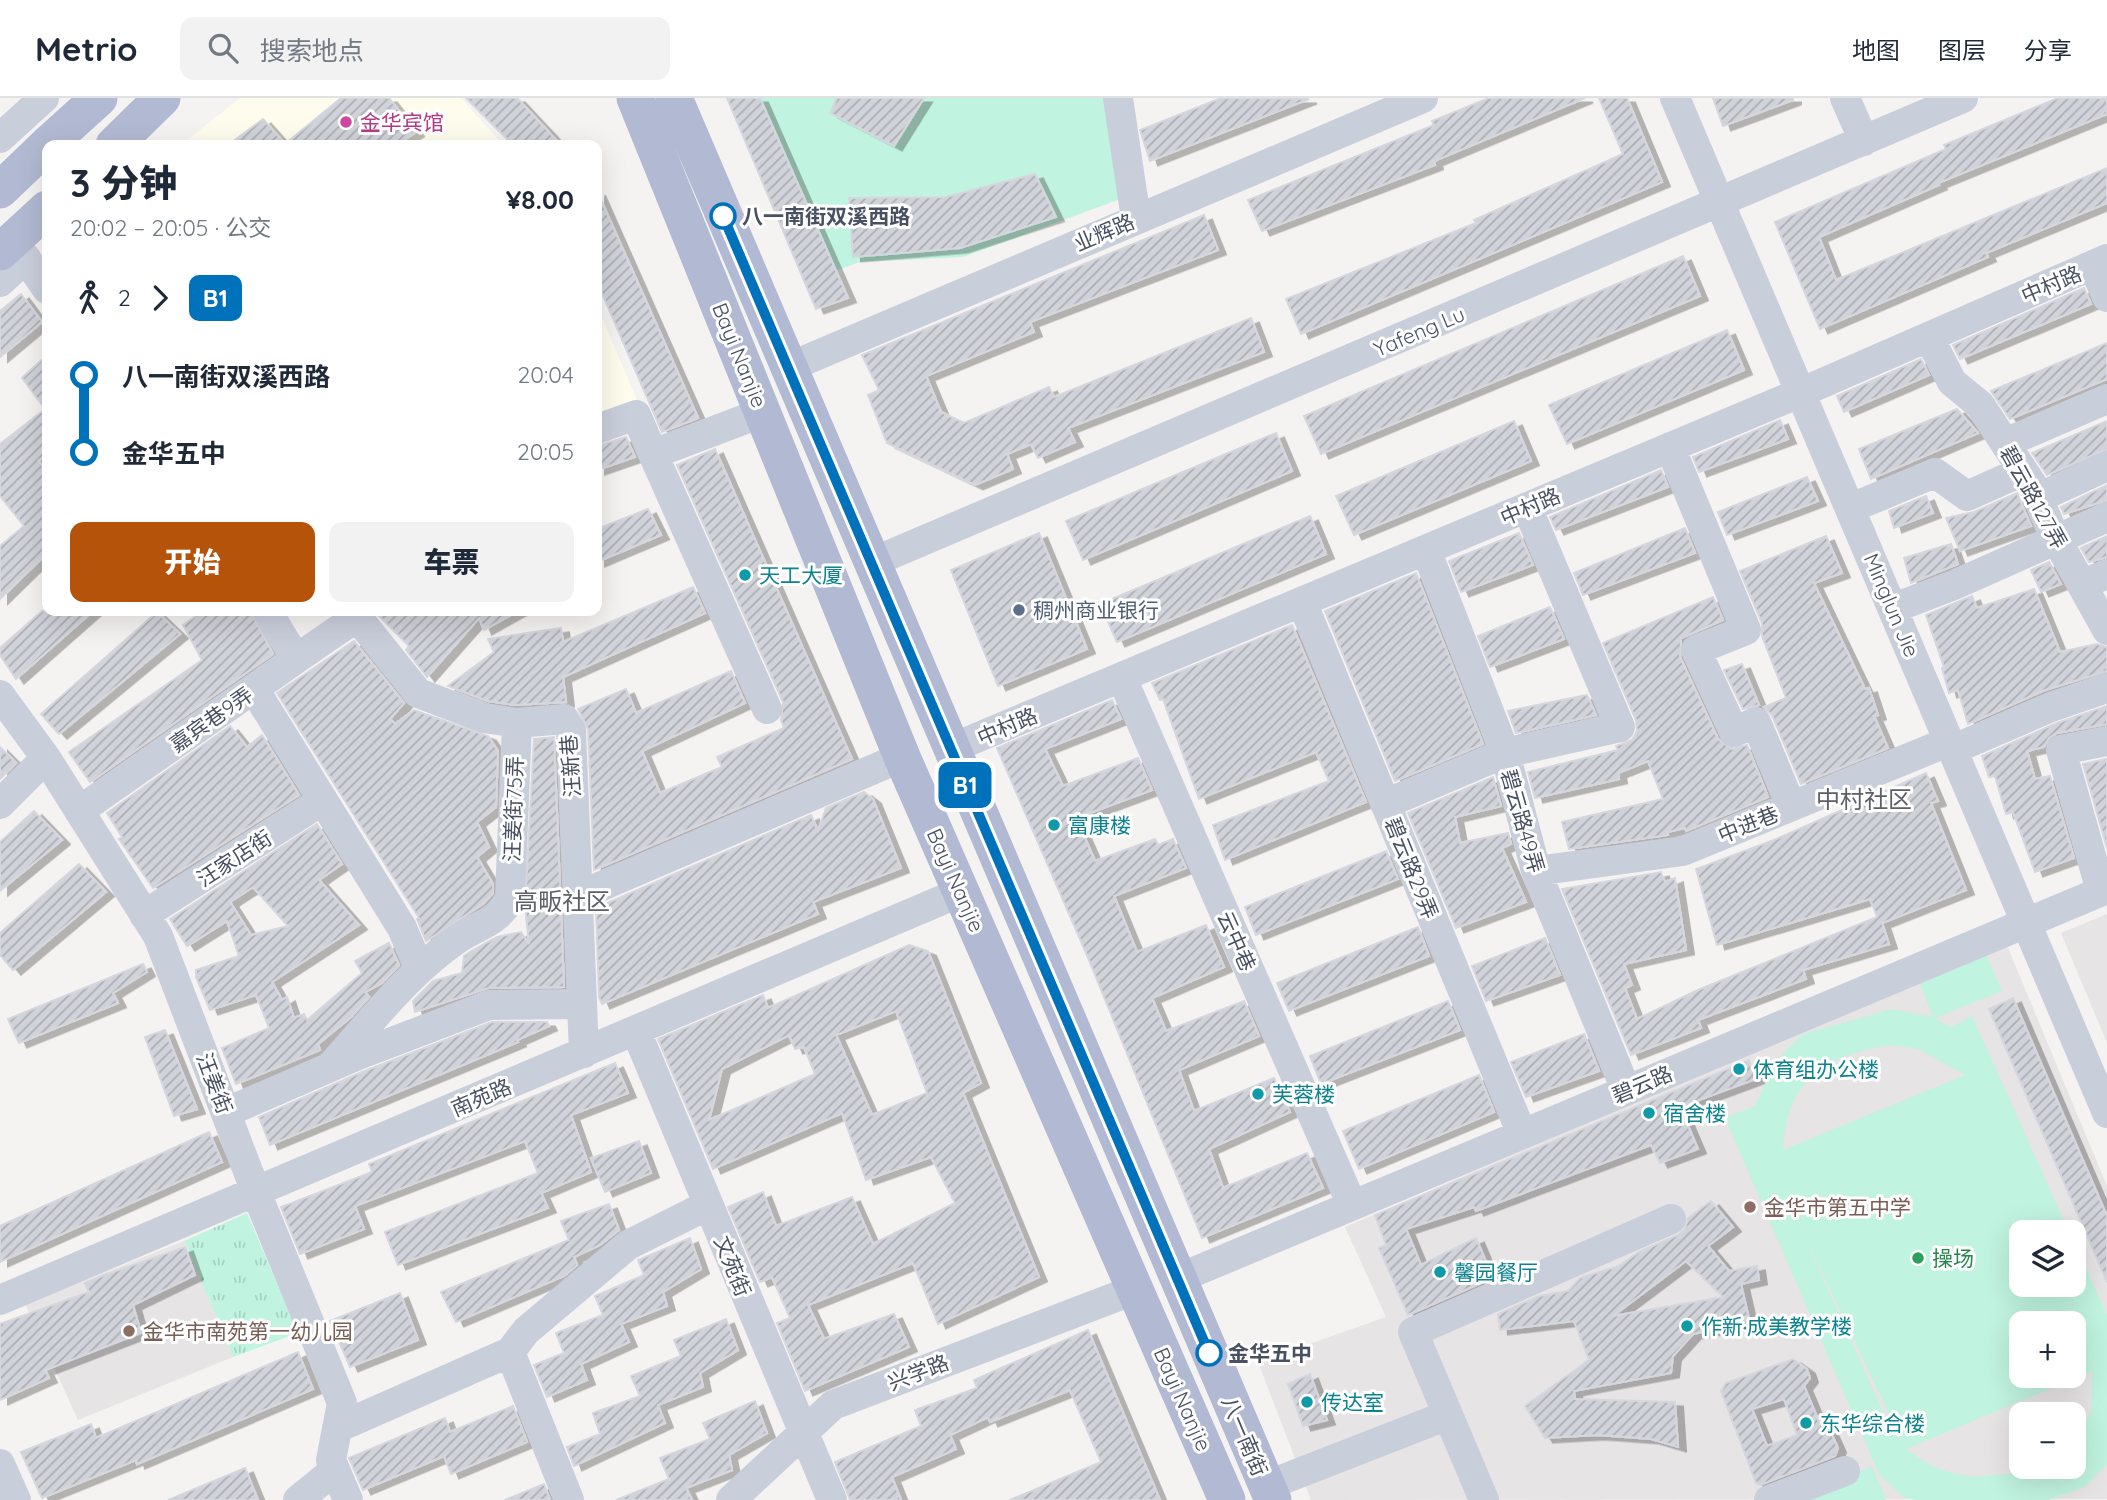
<!DOCTYPE html>
<html lang="zh">
<meta charset="utf-8">
<style>
:root{--surface:#fff;--page:#f2f2f3;--text:#1f2937;--muted:#747a83;--line:#e0e1e3;--accent:#b45309}
body{margin:0;font-family:Quicksand,"Noto Sans SC",sans-serif;background:var(--page);color:var(--text);height:100vh;display:flex;flex-direction:column;font-size:26px;white-space:nowrap}
*{box-sizing:border-box;margin:0}
p{font-size:23px;color:var(--muted)}
.icon{flex:none;width:38px;height:38px;fill:none;stroke:currentColor;stroke-width:2;stroke-linecap:round;stroke-linejoin:round}
.map{position:relative;flex:1;overflow:hidden}
.details{position:absolute;left:42px;top:42px;width:560px;height:476px;display:flex;flex-direction:column;background:var(--surface);border-radius:14px;box-shadow:0 7px 28px #0002}
.details>*{flex:none}
.badge{padding:0 14px;border-radius:10px;font-size:24px;line-height:46px}
.buttons{position:absolute;left:2009px;top:1122px;display:grid;gap:14px}
.buttons a{display:grid;place-items:center;width:77px;height:77px;border-radius:14px;background:var(--surface);box-shadow:0 7px 28px #0002;font-size:35px}
.map>.badge{position:absolute;translate:-50% -50%;box-shadow:0 0 0 4px #fff}
.legs{display:flex;align-items:center;gap:10px;height:77px;padding:0 28px;font-size:23px}
.legs p{margin-inline-start:auto}
.summary{display:flex;align-items:center;justify-content:space-between;height:119px;padding:0 28px}
h1{font-size:38px;font-weight:800;line-height:52px}
.action{display:flex;gap:14px;margin-top:auto;padding:14px 28px}
.action a{flex:1;height:80px;border-radius:14px;background:var(--accent);color:#fff;font-size:28px;font-weight:800;line-height:80px;text-align:center}
.action a+a{background:var(--page);color:var(--text)}
ul{padding:0 28px;list-style:none}
li{display:flex;align-items:center;gap:24px;height:77px;font-size:26px}
li i{display:grid;place-items:center;width:10px;height:100%;margin:0 9px;background:currentColor}
li i::after{content:'';width:18px;height:18px;margin:-9px;border:5px solid;border-radius:50%;background:var(--surface)}
li p{margin-inline-start:auto}
li:first-child i{background:linear-gradient(#0000 50%,currentColor 0)}
li:last-child i{background:linear-gradient(currentColor 50%,#0000 0)}
header{display:flex;align-items:center;gap:42px;box-sizing:border-box;height:98px;padding:0 35px;background:var(--surface);border-bottom:2px solid var(--line)}
header strong{font-size:33px}
nav{display:flex;gap:38px;margin-inline-start:auto;font-size:24px}
.search{width:490px;height:63px;background:var(--page);display:flex;align-items:center;gap:18px;box-sizing:border-box;padding:0 24px;border-radius:14px;color:var(--muted);font-size:26px}
.map>svg:first-child{display:block}
</style>
<header>
<strong>Metrio</strong>
<div class="search"><svg class="icon" aria-label="search" viewBox="0 0 24 24"><circle cx="10" cy="10" r="6"/><path d="M15 15l6 6"/></svg>搜索地点</div>
<nav><a>地图</a><a>图层</a><a>分享</a></nav>
</header>
<div class="map">
<svg width="2107" height="1402" viewBox="0 0 2107 1402">
<defs>
<pattern id="park-tufts" width="24" height="20" patternUnits="userSpaceOnUse" patternTransform="scale(1.75)"><rect width="24" height="20" fill="#c0f3e0"/><path d="M3 7l-1-3M5 7V3M7 7l1-3M15 17l-1-3M17 17v-4M19 17l1-3" fill="none" stroke="#a6d2c3"/></pattern>
<pattern id="building-hatch" width="6" height="6" patternUnits="userSpaceOnUse" patternTransform="scale(1.75)"><rect width="6" height="6" fill="#d1d3da"/><path d="M-1 1l2-2M0 6l6-6M5 7l2-2" fill="none" stroke="#acaeb4"/></pattern>
<filter id="shadow"><feDropShadow dx="8" dy="4.5" stdDeviation="0" flood-color="#0004"/></filter>
</defs>
<rect width="100%" height="100%" fill="#f5f3f2"/>
<path fill="#fefded" d="M240,0H461L503,47H181Z
M597,208L639,307L597,322Z"/>
<path fill="#e6e4e4" fill-rule="evenodd" d="M2107,816V945L2061,835Z
M2006,845L2107,1088V1401L1311,1402L1258,1264L1386,1219L1345,1129ZM2021,1134H2074V1186H2021ZM2021,1225H2074V1278H2021ZM2021,1316H2074V1368H2021Z
M184,1143L233,1259L78,1322L25,1206Z"/>
<path fill="#c0f3e0" fill-rule="evenodd" d="M738,0H1106L1123,100L963,159L860,164L813,181Z
M1986,857L2002,893L1935,920L1951,929L1972,918L2069,1134H2021V1186H2074V1143L2107,1217V1366L2085,1389L2049,1402H1915L1903,1399L1879,1376L1725,1020L1755,1008L1772,971L1786,952L1803,936L1892,911L1933,919L1920,886ZM1894,947L1918,951L1965,977L1783,1052C1786,980 1828,955 1894,947ZM1810,1151H1811L1903,1346L1889,1327ZM2021,1225H2074V1278H2021ZM2092,1273L2091,1314L2074,1342V1368C2006,1369 1968,1399 1906,1351Z
M1872,1368L1886,1402H1790Z"/>
<path fill="url(#park-tufts)" d="M247,1115L298,1235L233,1259L184,1143Z"/>
<path fill="url(#building-hatch)" stroke="#d6d7de" stroke-width="2" fill-rule="evenodd" filter="url(#shadow)" d="M341,0H389L416,34L396,47H228L263,21L285,46Z
M466,0H517L561,47H513Z
M727,0H760L848,200L816,211Z
M837,0H924L894,48L830,15Z
M1221,0L1309,1L1150,63L1140,32Z
M1489,0H1585L1434,63L1435,67L1262,133L1248,102L1434,27L1432,23Z
M1599,0H1627L1662,84L1301,236L1286,201L1476,125L1474,122L1623,56Z
M1713,0H1793V2L1723,28Z
M2058,0H2107V16L1938,85L1939,87L1819,139L1836,182L2107,70V105L1986,155L1988,159L1820,231L1775,124L1946,51L1944,47Z
M1035,76L1056,119L960,150L853,159L849,100L946,99Z
M597,93L698,320L662,334L597,184Z
M1204,117L1218,152L1030,224L1034,234L926,278L941,314L964,325L1049,289L1054,299L1251,220L1264,254L1068,330L1075,344L1038,360L1031,346L1007,356L1013,371L975,387L887,345L868,297L879,292L862,257Z
M1683,158L1700,198L1321,356L1304,318Z
M2084,190L2091,206L1960,261L1953,247Z
M21,196L42,224L0,259V213Z
M1727,232L1744,272L1567,346L1549,307Z
M2107,245V281L2010,321L1991,293Z
M47,257V356L38,363L47,373V455L0,501V448L24,428L0,398V346L45,311L22,280Z
M1921,261L1929,277L1844,314L1837,298Z
M1957,311L1978,335L1871,381L1859,351Z
M1780,322L1788,341L1699,374L1693,359Z
M1514,323L1531,363L1354,437L1336,398Z
M2107,323V351L2047,377L2032,355Z
M1276,335L1292,373L1083,462L1066,423Z
M626,339L635,359L597,372V348Z
M715,351L852,661L594,772L588,631L578,611L626,591L636,615L731,573L745,605L642,653L660,695L722,669L717,659L784,630L781,622L783,604L677,367Z
M1661,372L1668,389L1556,432L1550,419Z
M1807,379L1818,403L1727,437L1718,414Z
M2107,387V402L2064,416L2061,409Z
M2017,395L2031,428L1960,453L1946,420L1974,414Z
M1926,398L1933,415L1894,430L1889,413Z
M648,411L661,437L597,464V431Z
M1310,418L1326,456L1117,544L1100,506Z
M1685,430L1695,455L1583,497L1574,475Z
M1039,435L1087,551L998,588L951,472Z
M1519,435L1533,467L1461,494L1449,463Z
M1826,438L1842,475L1814,485L1865,591L1869,590L1878,617L1874,618L1888,650L1801,686L1772,617L1764,609L1786,600L1762,538V525L1740,473Z
M2107,438V459L2089,464L2081,450Z
M1951,446L1958,466L1911,485L1904,460Z
M2049,464L2061,486L2041,494L2031,472Z
M1416,475L1483,646L1395,683L1325,513Z
M693,489L705,515L563,579L566,604L515,607L488,603L448,588L494,554L488,541L561,530L563,544Z
M2034,491L2060,554L2097,546L2107,549V573L2045,592L1968,626L1958,592L1949,595L1942,570L1944,569L1926,517L1972,498L1977,510Z
M1713,499L1723,522L1681,540L1680,559L1718,641L1732,651L1747,647L1768,699L1686,733L1685,730L1667,734L1668,737L1569,751L1562,724L1663,701L1648,663L1618,675L1619,681L1535,700L1528,674L1618,652L1616,648L1632,642L1637,633L1636,622L1603,545Z
M1550,509L1564,541L1490,569L1478,538Z
M42,513H93L16,581L0,557V550Z
M203,513H250L273,556L90,684L69,654L202,562L183,527Z
M374,513H518L484,532L479,520L427,579L406,552L409,548Z
M157,514L180,536L59,636L41,616Z
M1292,527L1366,704L1225,762L1213,727L1329,683L1316,654L1199,701L1163,601L1160,602L1152,585Z
M354,543L404,605L390,621L395,626L414,612L488,638L498,653L496,709L477,724L489,749L477,759L493,786V795L483,806L426,843L417,821L419,820L277,595Z
M1742,566L1759,607L1743,611L1724,572Z
M1587,597L1596,617L1516,635L1508,613Z
M1112,602L1121,621L1045,651L1063,688L1138,660L1152,692L1076,720L1095,763L1155,741L1158,747L1173,741L1186,770L1114,798L1137,854L1206,827L1224,869L1152,900L1166,933L1244,903L1259,938L1179,972L1194,1013L1274,980L1290,1014L1209,1051L1223,1090L1307,1055L1323,1090L1202,1140L1089,862L997,650Z
M2107,608V626L2057,635L2049,640L2044,649L2027,653L2035,681L2050,678L2074,760L2035,774L2013,714L2006,716L1995,678L1989,679L1982,658L2057,625Z
M230,628L247,649L262,637L299,697L153,790L119,741L122,739L107,715Z
M554,639L564,889L488,890L415,914L413,903L433,883L462,875L464,858L473,852L497,839L521,834L529,846L525,809L534,641Z
M0,649L16,665L0,681Z
M2106,661L2107,665V750L2083,666Z
M1926,675L1938,703L1931,705L1966,792L1882,825L1889,846L1803,872L1806,881L1698,922L1701,930L1631,957L1562,791L1661,774L1665,784L1675,780L1686,852L1624,866L1632,887L1625,890L1637,921L1698,892L1877,819L1870,801L1717,847L1696,771L1774,742Z
M1493,679L1501,708L1455,719L1460,745L1508,735L1511,746L1502,750L1526,804L1456,830L1408,715Z
M864,694L873,701L901,770L813,804L818,816L602,906L599,899L596,810L811,717L818,733L826,710Z
M34,713L62,742L0,793V744Z
M317,726L342,766L319,782L359,827L272,884L282,902L287,899L294,920L304,916L307,922L362,875L355,863L389,845L399,867L382,885L365,894L369,899L351,919L318,946L320,952L236,986L222,950L269,930L256,897L210,912L196,879V872L239,858L227,823L187,848L170,821ZM253,789L288,828L251,837L230,804Z
M1386,753L1398,781L1256,837L1245,809Z
M79,766L106,794L13,872L0,857V835Z
M1418,829L1429,858L1289,913L1277,885Z
M1545,840L1560,877L1486,903L1472,868Z
M909,847L928,853L981,985L963,995L1039,1179L938,1226L913,1165L808,1207L824,1241L894,1216L909,1249L805,1293L777,1225L790,1220L772,1179L760,1184L728,1109L763,1094L776,1128L852,1099L873,1146L955,1105L931,1059L866,1082L842,1015L713,1071L658,941L763,897L768,910ZM896,913L927,995L872,1017L836,937ZM789,937L795,951L804,949L815,976L709,1022L722,971Z
M143,866L147,874L113,895L118,905L19,945L8,921Z
M2013,900L2107,1118V1184L1989,911Z
M1448,903L1460,932L1321,986L1310,958Z
M492,924H547L549,928L517,942L518,944L270,1047L259,1019L362,974Z
M165,932L197,1011L174,1018L145,939Z
M1584,936L1599,973L1526,999L1511,964Z
M1749,962L1756,981L1680,1009L1698,1051L1660,1065L1651,1047L1476,1113L1474,1109L1406,1131L1421,1167L1476,1140L1493,1180L1408,1217L1379,1150L1386,1147L1375,1117Z
M615,965L628,995L571,1017L591,1074L541,1095L548,1110L398,1167L385,1134L538,1075L525,1043L355,1108L364,1131L300,1156L281,1109L372,1074L369,1066Z
M1479,977L1494,1014L1359,1071L1343,1033Z
M209,1034L222,1064L0,1164V1128Z
M639,1043L651,1075L605,1094L591,1060Z
M1711,1103L1733,1129L1708,1148L1729,1173L1757,1168L1759,1182L1741,1186L1750,1225L1693,1236L1673,1258L1671,1275L1574,1293L1575,1301L1675,1304L1678,1349L1651,1341L1597,1337L1545,1340L1525,1308L1589,1262L1574,1223L1500,1232L1498,1216L1539,1198L1568,1193L1580,1180L1619,1168L1639,1154L1678,1137L1685,1131L1688,1120ZM1686,1163L1723,1199L1613,1218Z
M609,1106L619,1132L600,1147L574,1159L577,1167L564,1178L456,1224L441,1194L569,1142L561,1123Z
M690,1140L701,1171L663,1194L667,1208L621,1226L629,1244L581,1266L587,1282L547,1299L534,1267L564,1255L556,1235L603,1217L595,1198L644,1177L638,1162Z
M185,1149L195,1177L133,1207L141,1235L45,1272L49,1280L0,1302V1226L89,1194L85,1185L107,1176Z
M400,1195L418,1242L350,1269L330,1223Z
M726,1221L738,1252L700,1275L703,1289L658,1307L665,1325L574,1368L567,1349L600,1336L593,1315L640,1298L631,1278L681,1258L674,1242Z
M1088,1232L1160,1402H1010L1101,1364L1070,1292L990,1324L988,1319L950,1337L956,1351L892,1379L901,1402H850L835,1364L921,1328L915,1312L977,1290L974,1282Z
M298,1254L313,1291L137,1366L136,1362L42,1400L21,1354L91,1326L96,1340Z
M1793,1261L1807,1271L1810,1280L1804,1288L1820,1326L1829,1330L1838,1350L1835,1358L1760,1387L1756,1385L1721,1293L1726,1285ZM1784,1301L1797,1337L1767,1348L1752,1311Z
M1310,1276L1327,1322L1303,1328L1288,1286Z
M755,1303L767,1335L729,1357L732,1372L686,1390L692,1402H616L669,1381L660,1360L710,1341L703,1325Z
M513,1308L527,1344L451,1376L444,1358L363,1392L349,1360L445,1320L450,1334Z
M245,1370L258,1402H168Z
M544,1386L550,1402H505Z"/>
<g fill="none" stroke-linecap="round" stroke-linejoin="round">
<path stroke="#c9cedb" stroke-width="30" d="M1118,0L1136,121
M1675,0L2107,1015
M1845,0L1864,43
M0,40L44,0
M13,142L47,191
M2093,167L2107,199
M0,184L26,160
M1929,239L1952,284L1980,307L2033,388L2053,435L2107,532
M787,270L1423,0
M597,331L636,317L653,356L764,314
M2005,345L2107,301
M1670,349L1746,532L1696,552L1734,634L1756,624L1791,708
M653,356L767,611
M2038,400L2107,368
M1851,410L1935,375L1967,398L2023,373
M1426,452L1505,655L1536,773L1626,992
M873,464L1963,0
M2083,486L2107,476
M1302,504L1522,1036
M1894,510L1954,487L2107,419
M296,561L357,519L418,595L484,620L517,625L564,621L571,632L584,955
M1122,580L1352,1107
M254,591L402,830L419,870
M0,597L46,660L158,838L256,1094L342,1305L331,1362L348,1402
M950,651L1802,294L2107,161
M1954,651L2051,609L2107,590
M0,706L46,660
M1385,706L1505,655L1620,629L1527,409
M79,713L296,561L267,513
M1536,773L1683,753L1950,643
M2101,793L2061,652L2107,643
M576,799L902,659
M144,817L323,702
M636,933L832,1402
M330,969C370,925 407,876 456,842C479,826 497,826 510,800L517,625
M227,1014L358,957L489,907L581,906
M1177,1181L2107,791
M0,1202L961,794
M510,1254L569,1402
M337,1330L510,1254L526,1233L628,1147L708,1107
M0,1366L16,1402
M1266,1388L1448,1317
M298,1402L335,1372
M731,1402L833,1307L1134,1192
M1484,1402L1413,1234L1671,1121
M1769,1402L1845,1373"/>
<path stroke="#b1bad2" stroke-width="37" d="M635,0L902,659L1227,1402
M674,0L1273,1402
M47,47L99,0
M114,47L162,0
M0,92L47,47
M0,154L47,111"/>
</g>
<g fill="none" stroke-linecap="round" stroke-linejoin="round">
<g stroke="#fff" stroke-width="16">
<path id="line-1" d="M723,118L1209,1255"/>
</g>
<use href="#line-1" stroke="#0072bc" stroke-width="10"/>
</g>
<circle fill="#d1479c" stroke="#fff" stroke-width="2.5" cx="346" cy="24" r="7"/>
<g fill="#fff" stroke="#0072bc" stroke-width="3.5">
<circle cx="723" cy="118" r="12"/>
<circle cx="1209" cy="1255" r="12"/>
</g>
<g fill="#0f9aa8" stroke="#fff" stroke-width="2.5">
<circle cx="745" cy="477" r="7"/>
<circle cx="1054" cy="727" r="7"/>
<circle cx="1739" cy="971" r="7"/>
<circle cx="1258" cy="996" r="7"/>
<circle cx="1649" cy="1015" r="7"/>
<circle cx="1440" cy="1174" r="7"/>
<circle cx="1687" cy="1228" r="7"/>
<circle cx="1307" cy="1304" r="7"/>
<circle cx="1806" cy="1325" r="7"/>
</g>
<circle fill="#5c6f8a" stroke="#fff" stroke-width="2.5" cx="1019" cy="512" r="7"/>
<g fill="#8d6e63" stroke="#fff" stroke-width="2.5">
<circle cx="1750" cy="1109" r="7"/>
<circle cx="129" cy="1233" r="7"/>
</g>
<circle fill="#2e9e5b" stroke="#fff" stroke-width="2.5" cx="1918" cy="1160" r="7"/>
<g text-anchor="middle" dominant-baseline="central" stroke-width="6" stroke-linejoin="round" paint-order="stroke">
<g font-size="21" fill="#b23c85" stroke="#fff" text-anchor="start">
<text x="360" y="24">金华宾馆</text>
</g>
<g font-size="21" font-weight="bold" fill="#485062" stroke="#fff" text-anchor="start">
<text x="742" y="118">八一南街双溪西路</text>
<text x="1228" y="1255">金华五中</text>
</g>
<g font-size="21" fill="#485062" stroke="#fff">
<text transform="translate(1104 134) rotate(-23)">业辉路</text>
<text transform="translate(2051 186) rotate(-23)">中村路</text>
<text transform="translate(1419 233) rotate(-23)">Yafeng Lu</text>
<text transform="translate(740 257) rotate(68)">Bayi Nanjie</text>
<text transform="translate(2034 399) rotate(61)">碧云路127弄</text>
<text transform="translate(1530 408) rotate(-23)">中村路</text>
<text transform="translate(1892 507) rotate(67)">Minglun Jie</text>
<text transform="translate(211 621) rotate(-35)">嘉宾巷9弄</text>
<text transform="translate(1007 628) rotate(-23)">中村路</text>
<text transform="translate(570 668) rotate(-94)">汪新巷</text>
<text transform="translate(513 711) rotate(-88)">汪姜街75弄</text>
<text transform="translate(1523 723) rotate(74)">碧云路49弄</text>
<text transform="translate(1748 726) rotate(-22)">中进巷</text>
<text transform="translate(234 760) rotate(-33)">汪家店街</text>
<text transform="translate(1412 770) rotate(68)">碧云路29弄</text>
<text transform="translate(956 782) rotate(66)">Bayi Nanjie</text>
<text transform="translate(1237 843) rotate(66)">云中巷</text>
<text transform="translate(215 985) rotate(69)">汪姜街</text>
<text transform="translate(1642 986) rotate(-23)">碧云路</text>
<text transform="translate(481 999) rotate(-23)">南苑路</text>
<text transform="translate(733 1168) rotate(68)">文苑街</text>
<text transform="translate(918 1274) rotate(-21)">兴学路</text>
<text transform="translate(1183 1301) rotate(66)">Bayi Nanjie</text>
<text transform="translate(1245 1338) rotate(67)">八一南街</text>
</g>
<g font-size="21" fill="#0d838f" stroke="#fff" text-anchor="start">
<text x="759" y="477">天工大厦</text>
<text x="1068" y="727">富康楼</text>
<text x="1753" y="971">体育组办公楼</text>
<text x="1272" y="996">芙蓉楼</text>
<text x="1663" y="1015">宿舍楼</text>
<text x="1454" y="1174">馨园餐厅</text>
<text x="1701" y="1228">作新·成美教学楼</text>
<text x="1321" y="1304">传达室</text>
<text x="1820" y="1325">东华综合楼</text>
</g>
<g font-size="21" fill="#4e5e75" stroke="#fff" text-anchor="start">
<text x="1033" y="512">稠州商业银行</text>
</g>
<g font-size="21" fill="#785e54" stroke="#fff" text-anchor="start">
<text x="1764" y="1109">金华市第五中学</text>
<text x="143" y="1233">金华市南苑第一幼儿园</text>
</g>
<g font-size="21" fill="#27864d" stroke="#fff" text-anchor="start">
<text x="1932" y="1160">操场</text>
</g>
<g font-size="24" fill="#5e6068" stroke="#fff">
<text x="1864" y="701">中村社区</text>
<text x="562" y="803">高畈社区</text>
</g>
</g>
</svg>
<div class="buttons">
<a><svg class="icon" aria-label="layers" viewBox="0 0 24 24"><path d="M12 4l9 5-9 5-9-5zM3 14l9 5 9-5"/></svg></a>
<a>+</a>
<a>−</a>
</div>
<b class="badge" style="left:965px;top:687px;background:#0072bc;color:#fff">B1</b>
<section class="details">
<div class="summary"><div><h1>3 分钟</h1><p>20:02 – 20:05 · 公交</p></div><b>¥8.00</b></div>
<div class="legs"><svg class="icon" aria-label="walk" viewBox="0 0 24 24"><circle cx="13" cy="4" r="2"/><path d="M13 8l-2 6 4 7M11 14l-3 7M7 12l3-4h3l4 4"/></svg>2<svg class="icon" aria-label="forward" viewBox="0 0 24 24"><path d="M9 5l7 7-7 7"/></svg><b class="badge" style="background:#0072bc;color:#fff">B1</b></div>
<ul>
<li><i style="color:#0072bc"></i><b>八一南街双溪西路</b><p>20:04</p></li>
<li><i style="color:#0072bc"></i><b>金华五中</b><p>20:05</p></li>
</ul>
<div class="action"><a>开始</a><a>车票</a></div>
</section>
</div>
